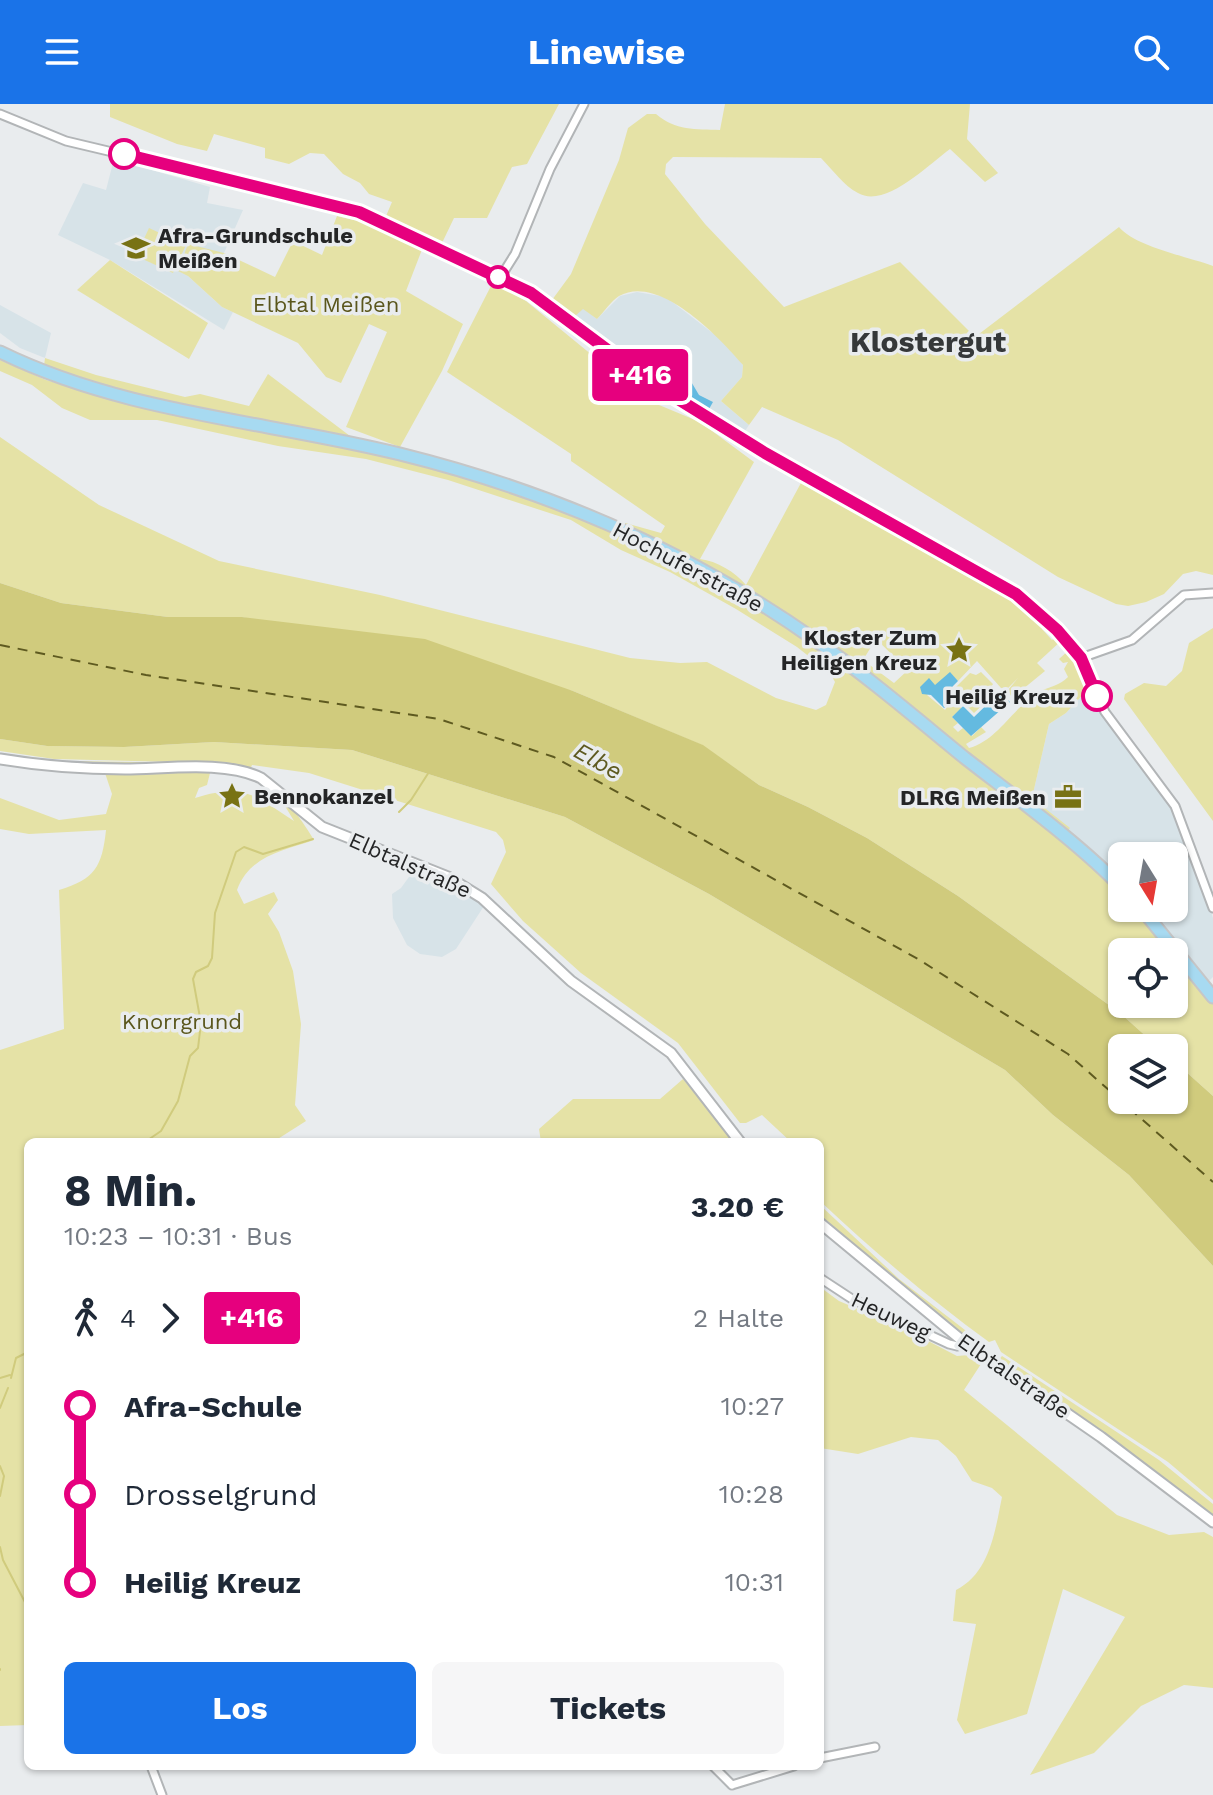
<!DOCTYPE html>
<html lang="de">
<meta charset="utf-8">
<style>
:root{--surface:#fff;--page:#f6f6f7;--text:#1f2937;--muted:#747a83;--accent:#1a73e8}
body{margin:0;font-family:"Work Sans",sans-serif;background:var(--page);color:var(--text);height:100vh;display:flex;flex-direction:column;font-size:30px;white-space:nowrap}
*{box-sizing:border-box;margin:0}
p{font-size:26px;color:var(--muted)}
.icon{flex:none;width:44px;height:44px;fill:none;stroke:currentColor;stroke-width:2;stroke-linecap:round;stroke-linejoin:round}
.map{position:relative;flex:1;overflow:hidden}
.sheet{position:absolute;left:24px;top:1034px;width:800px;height:632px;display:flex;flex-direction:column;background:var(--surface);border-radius:12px;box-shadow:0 2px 6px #0004}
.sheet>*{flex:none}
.badge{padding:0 16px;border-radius:6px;font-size:28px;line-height:52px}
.needle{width:52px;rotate:169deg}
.tools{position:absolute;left:1108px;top:738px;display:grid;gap:16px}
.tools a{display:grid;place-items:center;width:80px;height:80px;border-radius:12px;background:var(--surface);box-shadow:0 2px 6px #0004;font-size:40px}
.map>.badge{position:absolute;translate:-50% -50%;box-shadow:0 0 0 4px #fff}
.legs{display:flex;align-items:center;gap:12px;height:88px;padding:0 40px;font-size:26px}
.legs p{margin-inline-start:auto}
.head{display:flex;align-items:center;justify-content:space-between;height:136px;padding:0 40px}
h1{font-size:44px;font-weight:700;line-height:60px}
.cta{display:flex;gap:16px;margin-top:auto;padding:16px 40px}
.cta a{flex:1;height:92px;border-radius:12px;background:var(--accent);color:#fff;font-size:32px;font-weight:700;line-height:92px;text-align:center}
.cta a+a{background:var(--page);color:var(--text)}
ul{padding:0 40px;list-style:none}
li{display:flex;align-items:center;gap:28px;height:88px;font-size:30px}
li i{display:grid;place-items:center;width:12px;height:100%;margin:0 10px;background:currentColor}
li i::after{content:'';width:20px;height:20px;margin:-10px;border:6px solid;border-radius:50%;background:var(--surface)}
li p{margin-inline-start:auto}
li:first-child i{background:linear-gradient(#0000 50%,currentColor 0)}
li:last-child i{background:linear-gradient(currentColor 50%,#0000 0)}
header{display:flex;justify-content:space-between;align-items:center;height:104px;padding:0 40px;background:var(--accent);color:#fff;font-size:36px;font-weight:700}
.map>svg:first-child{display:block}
</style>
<header><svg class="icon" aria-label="menu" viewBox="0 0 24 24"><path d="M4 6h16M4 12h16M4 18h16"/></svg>Linewise<svg class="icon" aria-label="search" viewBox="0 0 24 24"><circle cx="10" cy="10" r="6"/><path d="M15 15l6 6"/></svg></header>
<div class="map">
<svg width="1213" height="1691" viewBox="0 0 1213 1691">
<rect width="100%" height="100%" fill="#e9ecee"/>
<path fill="#d7e3e8" d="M114,55L210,83L207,99L243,106L224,149L188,172L222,203L233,208L224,226L110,156L58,131L83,79L106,86Z
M637,188L666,193L723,237L743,261L742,273L721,297L749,321L743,330L674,289L573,214L583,204L597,215L620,192Z
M0,201L51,229L45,254L20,244L0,229Z
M1089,584L1105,615L1173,705L1195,759L1213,814V873L1209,877L1149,804H1174V752H1122V774L1032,694L1049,620L1066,609Z
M414,766L461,785L484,802L456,845L442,853L420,850L407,841L393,814L392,790L401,784Z"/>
<path fill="#e5e2a6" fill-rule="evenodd" d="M110,0H559L527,60L512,63L487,114H454L442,139L386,112L392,98L369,90L360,79L343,70L324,50L310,49L289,60L265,54V44L214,30L207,47L177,40L110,13Z
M725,0H970L967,35L998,69L985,78L950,45C928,61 885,105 858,89C844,82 832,65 821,54L673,53L666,60L665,70L705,120L784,203L900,158L975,233L1119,123C1136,143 1186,152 1213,162V471L1196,467L1183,470L1164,490L1146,498L1128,502L1116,500L1058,473L838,336L762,303L749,321L721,297L742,273L743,261C720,234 659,169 619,192C611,197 604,208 597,215L583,205L573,214L552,196L571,170L619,56L628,24L647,10H656C676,27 695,25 720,26Z
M337,112L362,118L423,143L406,187L463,220L442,267L400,343L346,323L387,228L369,220L341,279L326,273L298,239L222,203L188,172L178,167L188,140L224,149L275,173L293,137L322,151Z
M149,124L186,141L173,169L136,152Z
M110,156L208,219L189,255L77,186Z
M493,178L526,197L647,296L700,318L754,358L700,455C717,457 735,468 746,481L802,377L940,450L1015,495L1046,521L1042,525L1052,536L1057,532L1061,537L1037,559L1045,567L1012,594L1008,586L1018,574L1007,585L1001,584L977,557L958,577L950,569L927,591L945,606L953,595L962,604L952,613L958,619L953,623L958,628L963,624L972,632L981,623L986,628L966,640L969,644C999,636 1014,601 1041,587C1051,582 1059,582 1068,573L1064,565L1068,558L1063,559L1059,555L1069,546L1087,574L1089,584L1066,609L1049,620L1032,694L1070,724L1067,728L1122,774V804H1146L1213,896V992L1174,957V944H1159L1120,909L958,792L867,734L808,703L759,681L702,641L573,587L242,513H168L61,499L0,479V333L99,401L219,457L380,491L630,554L680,559L707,558L776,594L816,606L826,601L835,578L830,569L797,543L736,505L670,468L621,446L571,416L448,376L366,355L278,342L157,316H90L62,304L32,281L0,267V256L46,276L123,298L386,352L661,429L665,422L571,357V350L447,268ZM876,535L908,566L894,579L863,556ZM1122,848H1174V900H1122Z
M45,254L96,271L185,293L200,290L249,302L268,270L354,335L89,280L44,262Z
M1213,524V717L1124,595L1125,590L1144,579L1166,582L1182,567L1189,539Z
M981,568L993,580L990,585L993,591L974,609L952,587L970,569L976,571Z
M0,635L47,642L124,643L214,638L352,646L565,713L709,790L1005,966L1053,1011L1129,1071L1213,1162V1396L1168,1358L1001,1248L995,1236L989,1238C930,1195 874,1148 820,1097V1038H791L762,1011L746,1019H740L678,939L581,869L523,817L491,780L506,748L503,736L496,728L309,669L252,661L250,666L61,661L0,652V649L61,657L214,659L54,655L0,647Z
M105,669H210L207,681L199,684L195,694C245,678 255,692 294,717L285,702L261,680C289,697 298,710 314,736C283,747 250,751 237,786L244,800L274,788L278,796L268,810L279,828L293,867L301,920L295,1001L306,1017L273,1038H28V1621L0,1622V946L64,925L59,786C95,775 102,763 106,726L29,730L0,725V694L59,716L106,710L112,690Z
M683,975L735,1038H541L539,1025L573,995H660Z
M820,1101L899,1175L965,1226L968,1230L966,1235L865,1149L839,1132L820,1110Z
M820,1183L839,1197L905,1225L957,1252L969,1251L981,1260L964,1286L1117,1411L1169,1431L1204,1428L1213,1433V1584L1184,1581L1141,1602L1094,1649L1030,1671L1125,1513L1063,1485L1027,1610L965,1630L957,1616L976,1520L953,1517L956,1486C990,1469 995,1427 1002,1393L992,1384L972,1377L956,1352L938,1336L911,1333L858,1350L820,1344Z
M1002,1252L1159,1356L1213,1400V1414L996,1259Z"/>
<path fill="#d0cb7d" d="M0,479L61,499L168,513H242L425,535L573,587L703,641L759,681L808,703L867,734L958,792L1120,909L1159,944H1122V996H1174V957L1213,992V1162L1129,1071L1053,1011L1005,966L709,790L565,713L352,646L214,638L124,643L47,642L0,635Z"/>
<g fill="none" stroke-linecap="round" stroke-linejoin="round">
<path stroke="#d0cb7d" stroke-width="2" d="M399,708L411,696L429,668
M145,1038L161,1027L178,997L190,952L198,944L201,919L193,875L196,868L208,862L212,854L215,809L236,748L244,743L263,750L313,735
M0,1274L10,1271
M11,1274L16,1254L28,1248
M0,1304L8,1284
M0,1362L4,1372L0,1392
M0,1443L3,1456L28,1504
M0,1566V1565"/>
<path stroke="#5e5a20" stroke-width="2" stroke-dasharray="10 8" stroke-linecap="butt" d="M0,541L146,571L439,615L554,653L918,855L1068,950L1213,1078"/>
</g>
<path fill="#64bae0" d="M686,269L699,291L713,298L709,305L672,284V279Z
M950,568L958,577L948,587L955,594L944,604L931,591L922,590L920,583L929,574L935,581Z
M1000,588L1010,598L971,632L952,613L963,602L974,613Z"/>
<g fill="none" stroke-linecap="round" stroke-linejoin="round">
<g stroke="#b2b5b7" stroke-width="11">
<path id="minor" d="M0,10L66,37L314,96L375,114L531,189L652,279L765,349L1016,490L1057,526L1081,554L1105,608L1175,702L1213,804
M500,174L515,150L550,65L584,0
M1081,554L1132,536L1184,491L1213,489
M820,1174L852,1195L949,1240L957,1242L965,1239
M820,1654L875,1643
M151,1662L162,1691
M713,1662L732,1681
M732,1681L794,1662"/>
</g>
<g stroke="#b2b5b7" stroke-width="13">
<path id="tertiary" d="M0,655C42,662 82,665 125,665C165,665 225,656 261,674L322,723L448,773L482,794L571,877L671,949L740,1038
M820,1119L965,1239L1101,1333L1213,1418"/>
</g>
<g stroke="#c6c6c7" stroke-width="15">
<path id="primary" d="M0,248C124,309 267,317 400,350C549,387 689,447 815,536C867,572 916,614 965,654C1015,693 1079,739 1122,784
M1141,804L1213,893"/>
</g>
<use href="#minor" stroke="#fff" stroke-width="7"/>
<use href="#tertiary" stroke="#fff" stroke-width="9"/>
<use href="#primary" stroke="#a7daf1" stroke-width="11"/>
</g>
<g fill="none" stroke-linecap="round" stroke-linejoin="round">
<g stroke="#fff" stroke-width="18">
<path id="line-1" d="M124,50L359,108L531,189L652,279L765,349L1016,490L1057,526L1081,554L1097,592"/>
</g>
<use href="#line-1" stroke="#e6007e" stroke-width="12"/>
</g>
<defs>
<g id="school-bare" transform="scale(2.16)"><path d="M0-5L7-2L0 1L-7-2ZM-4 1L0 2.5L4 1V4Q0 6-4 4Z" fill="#787214" stroke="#e9ecee" stroke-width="2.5" paint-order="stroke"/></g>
<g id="sight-bare" transform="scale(2.16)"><path d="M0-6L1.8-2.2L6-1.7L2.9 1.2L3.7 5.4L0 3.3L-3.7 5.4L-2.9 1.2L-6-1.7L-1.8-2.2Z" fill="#787214" stroke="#e9ecee" stroke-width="2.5" paint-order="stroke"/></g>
<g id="office-bare" transform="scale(2.16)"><path d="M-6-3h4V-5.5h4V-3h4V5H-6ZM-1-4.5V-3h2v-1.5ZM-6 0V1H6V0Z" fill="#787214" stroke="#e9ecee" stroke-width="2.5" paint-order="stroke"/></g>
</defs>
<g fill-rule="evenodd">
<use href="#school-bare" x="136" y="144"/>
<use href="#sight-bare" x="959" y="546"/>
<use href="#sight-bare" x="232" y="692"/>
<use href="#office-bare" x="1068" y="693"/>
</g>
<g fill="#fff" stroke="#e6007e" stroke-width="4">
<circle cx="124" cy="50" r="14"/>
<circle cx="498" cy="173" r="10"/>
<circle cx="1097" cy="592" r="14"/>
</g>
<g text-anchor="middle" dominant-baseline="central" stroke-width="7" stroke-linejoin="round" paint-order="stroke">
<g font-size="22" font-weight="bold" fill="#242526" stroke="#e9ecee" text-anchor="start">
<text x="158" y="131">Afra-Grundschule<tspan x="158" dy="25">Meißen</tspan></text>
<text x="937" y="533" text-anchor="end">Kloster Zum<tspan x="937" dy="25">Heiligen Kreuz</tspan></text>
<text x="254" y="692">Bennokanzel</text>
<text x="1046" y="693" text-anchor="end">DLRG Meißen</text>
</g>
<g font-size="22" fill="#5a561c" stroke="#e9ecee">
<text x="326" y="200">Elbtal Meißen</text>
<text x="182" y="917">Knorrgrund</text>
</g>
<g font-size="22" fill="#242526" stroke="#e9ecee">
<text transform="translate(688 463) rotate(28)">Hochuferstraße</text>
<text transform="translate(410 761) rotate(24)">Elbtalstraße</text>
<text transform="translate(891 1212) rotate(25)">Heuweg</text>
<text transform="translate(1014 1272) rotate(35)">Elbtalstraße</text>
</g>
<g font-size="22" font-weight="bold" fill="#242526" stroke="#e9ecee" text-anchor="end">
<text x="1075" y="592">Heilig Kreuz</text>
</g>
<g font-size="24" font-style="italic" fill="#5e5a20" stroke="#e9ecee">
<text transform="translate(598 657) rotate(29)">Elbe</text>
</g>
<g font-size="30" font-weight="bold" fill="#353839" stroke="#e9ecee">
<text x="928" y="237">Klostergut</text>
</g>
</g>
</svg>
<div class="tools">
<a><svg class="needle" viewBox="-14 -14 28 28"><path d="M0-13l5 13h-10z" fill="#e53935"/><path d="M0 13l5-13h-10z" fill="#747a83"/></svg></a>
<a><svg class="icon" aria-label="locate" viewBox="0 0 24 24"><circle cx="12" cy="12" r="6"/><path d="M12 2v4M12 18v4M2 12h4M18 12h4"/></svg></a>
<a><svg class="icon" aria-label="layers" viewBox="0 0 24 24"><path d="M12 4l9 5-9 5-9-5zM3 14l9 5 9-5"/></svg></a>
</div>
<b class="badge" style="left:640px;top:271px;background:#e6007e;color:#fff">+416</b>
<section class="sheet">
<div class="head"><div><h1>8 Min.</h1><p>10:23 – 10:31 · Bus</p></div><b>3.20 €</b></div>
<div class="legs"><svg class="icon" aria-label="walk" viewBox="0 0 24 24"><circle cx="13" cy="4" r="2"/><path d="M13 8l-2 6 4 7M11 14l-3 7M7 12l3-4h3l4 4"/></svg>4<svg class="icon" aria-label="forward" viewBox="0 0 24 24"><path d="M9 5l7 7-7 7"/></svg><b class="badge" style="background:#e6007e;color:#fff">+416</b><p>2 Halte</p></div>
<ul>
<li><i style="color:#e6007e"></i><b>Afra-Schule</b><p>10:27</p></li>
<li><i style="color:#e6007e"></i><span>Drosselgrund</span><p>10:28</p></li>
<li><i style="color:#e6007e"></i><b>Heilig Kreuz</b><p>10:31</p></li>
</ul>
<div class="cta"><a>Los</a><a>Tickets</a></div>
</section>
</div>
